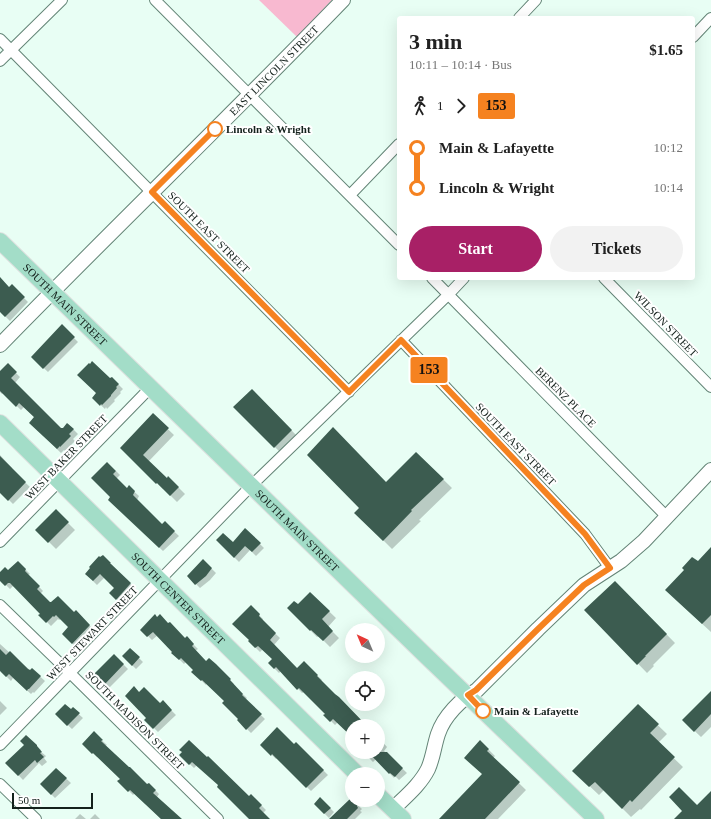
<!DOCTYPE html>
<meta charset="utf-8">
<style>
:root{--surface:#fff;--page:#f2f2f2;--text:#222;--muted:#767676;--accent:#a82066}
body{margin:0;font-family:Georgia,serif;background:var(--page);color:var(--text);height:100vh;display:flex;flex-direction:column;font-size:15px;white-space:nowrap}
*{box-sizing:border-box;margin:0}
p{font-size:13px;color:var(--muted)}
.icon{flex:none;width:22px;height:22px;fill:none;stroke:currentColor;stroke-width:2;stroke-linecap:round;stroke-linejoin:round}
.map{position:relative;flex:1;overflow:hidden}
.drawer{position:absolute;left:397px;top:16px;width:298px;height:264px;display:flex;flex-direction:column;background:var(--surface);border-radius:4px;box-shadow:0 4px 16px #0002}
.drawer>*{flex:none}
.badge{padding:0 8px;border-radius:3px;font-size:14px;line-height:26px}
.needle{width:26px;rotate:316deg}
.fabs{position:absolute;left:345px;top:623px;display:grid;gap:8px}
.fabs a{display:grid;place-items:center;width:40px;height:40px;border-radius:50%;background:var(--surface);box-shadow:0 4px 16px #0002;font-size:20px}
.scale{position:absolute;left:12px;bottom:10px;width:81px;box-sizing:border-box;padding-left:4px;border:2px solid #14211c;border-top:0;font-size:11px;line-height:14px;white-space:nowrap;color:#14211c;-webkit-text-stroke:3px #fff;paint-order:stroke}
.map>.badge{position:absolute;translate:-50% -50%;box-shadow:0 0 0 2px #fff}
.legs{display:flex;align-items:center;gap:6px;height:44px;padding:0 12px;font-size:13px}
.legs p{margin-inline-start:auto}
.summary{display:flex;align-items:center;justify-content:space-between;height:68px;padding:0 12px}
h1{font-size:22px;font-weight:800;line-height:30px}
.primary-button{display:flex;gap:8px;margin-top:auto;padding:8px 12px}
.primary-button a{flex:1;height:46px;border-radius:24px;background:var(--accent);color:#fff;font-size:16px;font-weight:800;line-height:46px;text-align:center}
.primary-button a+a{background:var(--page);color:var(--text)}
ul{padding:0 12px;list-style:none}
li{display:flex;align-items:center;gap:14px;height:40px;font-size:15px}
li i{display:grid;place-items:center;width:6px;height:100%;margin:0 5px;background:currentColor}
li i::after{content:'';width:10px;height:10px;margin:-5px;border:3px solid;border-radius:50%;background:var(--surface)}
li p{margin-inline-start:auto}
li:first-child i{background:linear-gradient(#0000 50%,currentColor 0)}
li:last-child i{background:linear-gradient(currentColor 50%,#0000 0)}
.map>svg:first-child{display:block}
</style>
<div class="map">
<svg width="711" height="819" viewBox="0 0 711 819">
<rect width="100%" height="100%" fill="#e8fef4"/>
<path fill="#f8b9d0" d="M259,0H332L297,37Z"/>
<path fill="#0003" d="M0,279L9,288L12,286L28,302L10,321L0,311Z
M62,326L78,342L48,372L32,357Z
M8,365L20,377L15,383L61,429H63L68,424L78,434L73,439L75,441L65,451L64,450L61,453L30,423L35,418L24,407L21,410L3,393L2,394L0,392V372Z
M112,378L123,389L120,392L121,393L114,400L115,401L107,409L106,407L105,409L93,398Z
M252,390L298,437L281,453L234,407Z
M153,415L174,435L148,462L167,479L168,477L185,494L177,502L164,489H163L121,448Z
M416,453L452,488L419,520L421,521L392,549L356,513Z
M0,455L12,468L11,469L30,487L13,504L0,491Z
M116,471L120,475L116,479L127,490L129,487L139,496L137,500L162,526L165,523L179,536L163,551L110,500L112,497L92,478Z
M56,511L75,530L56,549L37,530Z
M246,530L264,548L256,556L250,550L239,562L217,540L233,543Z
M711,548V632L675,599L685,570L698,563Z
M203,560L216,573L210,580L200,588L188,576Z
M18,562L30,574L28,575L43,591L40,594L50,603L74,614L76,612L94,630L77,648L63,634L70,627L61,619L59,620L58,619L51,626L40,615L42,614L15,587L13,586L10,589L0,579V573L8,572Z
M113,568L135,588L121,603L111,593L115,588L105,577L97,585L86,574Z
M615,582L675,643L653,665L654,666L647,673L586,610Z
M310,593L336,618L328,627L339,638L330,647L319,636L317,637L288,608L298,606Z
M251,607L263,619L262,621L280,638L274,645L297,670L304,663L322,680L321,681L367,726H352V735L338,722L335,725L325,715L326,714L304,692L302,693L281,671L279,673L269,663L273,659L263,649L260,652L249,641Z
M155,616L186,639L187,638L198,649L195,651L206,662L215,665L234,684L233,685L247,698L245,700L265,719L251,733L238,720L239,719L225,701L207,683L206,685L197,676L194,670L186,662L184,664L173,653L174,652L158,635L152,640L142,630Z
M0,644L10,653L31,671L32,669L45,681L34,693L33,692L31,694L13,678L11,681L0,670Z
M130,649L143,662L136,669L123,656Z
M114,655L128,669L109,688L95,674Z
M711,692V727L701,737L683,720Z
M139,693L160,704L163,702L176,715L158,732L146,720L148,718Z
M0,701L7,708L0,715Z
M638,706L667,734L658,743L683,767L641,810L640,809L631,817L604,790L599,795L583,780Z
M73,709L83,718L72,729L56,714L71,711Z
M94,733L107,745L105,746L147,786L149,784L159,794L157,797L180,819H161L135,793L133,795L119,781L121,779L98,756L97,757L83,744Z
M26,736L41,750L40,751L46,756L44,758L47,762L42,766L39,763L23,780L7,763L25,745Z
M378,737L387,747L384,751L407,773L399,780L395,776L394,778L376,759L373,762L363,752H378Z
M296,743L328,775L311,791L277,758L276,759L262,745H294Z
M488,749L495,756L493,758L526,790L498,819H446L483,774L472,764Z
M183,752L249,797L251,795L266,810L263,813L269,819H251L219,785L197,765L194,768L180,755Z
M56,769L71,783L55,798L41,784Z
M320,798L334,812L329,818L315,804Z
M351,799L362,809L360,811L362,812L355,819H335Z
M80,814L86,819H75Z
M95,814L100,819H90Z"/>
<path fill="#3c5c50" d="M0,277L9,287L12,284L25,297L5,317L0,312Z
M62,324L75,337L43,369L31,357Z
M92,361L110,378L112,377L119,384L116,387L117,388L111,395V396L102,405L101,404L100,406L92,398L96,393L77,375L89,363L90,364Z
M8,363L17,372L11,378L61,428H63L67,423L74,429L69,434L71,436L60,447V446L57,449L29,423L34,417L19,403L16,407L0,391V371Z
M252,389L292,430L274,448L233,407Z
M153,413L169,428L143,455L167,478L168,476L179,487L170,496L157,483L156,484L120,448Z
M333,427L386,482L416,452L444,479L411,510L412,511L383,541L354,513L359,508L307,455Z
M0,456L26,482L8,501L0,493Z
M107,462L116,471L113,474L127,488L129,485L135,491L133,495L162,524L165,521L175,531L159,548L108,500L110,497L91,478Z
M56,509L69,522L48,543L35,530Z
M245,528L261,543L252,552L245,546L234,558L216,540L223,533L233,542Z
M711,547V615L702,624L665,590L684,570L682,568L692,557L698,561Z
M103,555L111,563H110L131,583L116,600L109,593L114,588L100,574L93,581L85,574L90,568L89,567L99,556L100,557Z
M203,559L212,568L206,576L195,585L187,576Z
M18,561L26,569L25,571L40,586L37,589L50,602H51L58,596L74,612L76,610L90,625L72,644L62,634L68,627L56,615L54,617L53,616L46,623L38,615L40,614L10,583H8L5,586L0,581V572L5,567L8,570Z
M615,581L667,634L645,656H646L637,665L584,610Z
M310,592L330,611L322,619L333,631L323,641L311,630L310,631L287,608L294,601L298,604Z
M251,605L260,614L259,616L276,633L270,640L297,668L304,661L318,675L317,676L335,694L339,697L367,726H352V737L333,719L330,722L323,715L325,714L299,688L297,690L276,667L274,669L268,663L272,659L258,646L255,648L248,641L249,640L232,624Z
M155,614L157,617L160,614L168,623L170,622L185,638L187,636L194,644L192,646L206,661L209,658L216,664L231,679L230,680L243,694L242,695L262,714L246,730L237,720L238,719L222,703L224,701L202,680L201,681L191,672L193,670L181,658L179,660L171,653L172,652L153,632L147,637L140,630Z
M130,648L140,657L132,666L122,656Z
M0,649L6,655L10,651L28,669L30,670L32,668L41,676L29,689H28L27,691L9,674L6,677L0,671Z
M114,654L124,664L105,684L94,674Z
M134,686L139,692L144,687L160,703L163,700L172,710L153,729L144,720L146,718L125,696Z
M711,691V714L694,732L682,720Z
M65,704L71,709L73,707L80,713L67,726L55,714Z
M638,704L659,724L650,733L675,757L632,802L630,800L622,809L595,782L589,787L572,771Z
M277,727L294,744L296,742L324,770L306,788L272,754L271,756L260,745Z
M94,731L103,740L101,741L129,767H130L147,784L149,783L156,790L153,793L182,819H161L130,790L128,792L117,781L120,779L93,753L92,754L82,744Z
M26,735L37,745V746L42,752L40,753L44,757L37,763L35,760L18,776L5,763L24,745L20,741Z
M189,740L207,757L208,756L249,796L251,794L262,805L259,808L270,819H249L217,787L218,785L192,762L189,765L179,755L182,752L179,750Z
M480,740L489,749L487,751L520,782L485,819H439L482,774L464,758Z
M368,752H387L403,768L395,777L390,773L389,774Z
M56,768L67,778L51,795L40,784Z
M679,787L697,805L711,791V819H674L682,811L669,797Z
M320,797L331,808L324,814L314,804Z
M351,798L352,800H354L358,804L357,806L358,808L347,819H329Z"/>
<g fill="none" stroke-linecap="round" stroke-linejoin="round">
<g stroke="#638476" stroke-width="12">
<path id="street" d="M155,0L399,245
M519,18L536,0
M693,37L711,18
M0,39L349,392
M0,61L62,0
M350,195L399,144
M432,278L667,517
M604,278L711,387
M401,340L585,534L610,568
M0,542L150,388
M0,605L70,673L218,819
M0,745L251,486L448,295L464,278
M0,784L36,819"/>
</g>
<g stroke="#638476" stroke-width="16">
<g id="secondary">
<path id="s1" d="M0,345C113,229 230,117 343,0"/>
<path d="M393,809C405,797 420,785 428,769C433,758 434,746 438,734C444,716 461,699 477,690L538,629L584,585L621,561L644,541L711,470"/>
</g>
</g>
<g stroke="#dee0df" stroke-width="18">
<g id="primary">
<path id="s2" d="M0,241L424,654L596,819"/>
<path id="s3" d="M0,423L357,774"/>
<path d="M378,795L403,819"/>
</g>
</g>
<use href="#street" stroke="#fff" stroke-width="10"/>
<use href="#secondary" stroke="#fff" stroke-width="14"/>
<use href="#primary" stroke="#a3ddc8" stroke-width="16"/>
</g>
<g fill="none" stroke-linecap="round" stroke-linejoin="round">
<g stroke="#fff" stroke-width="9">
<path id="line-1" d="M215,129L152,192L349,392L401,340L585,534L610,568L584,585L538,629L476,690L468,695L483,711"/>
</g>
<use href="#line-1" stroke="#f58220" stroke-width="6"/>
</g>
<g fill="#fff" stroke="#f58220" stroke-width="2">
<circle cx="215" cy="129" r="7"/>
<circle cx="483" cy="711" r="7"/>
</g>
<g text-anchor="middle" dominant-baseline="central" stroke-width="4" stroke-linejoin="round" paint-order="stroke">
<g font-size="11" fill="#14211c" stroke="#fff">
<text stroke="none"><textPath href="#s1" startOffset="388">EAST LINCOLN STREET</textPath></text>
<text transform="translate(209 232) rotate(45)">SOUTH EAST STREET</text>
<text stroke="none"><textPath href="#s2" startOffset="91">SOUTH MAIN STREET</textPath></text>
<text transform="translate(666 324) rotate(46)">WILSON STREET</text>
<text transform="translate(566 397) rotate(45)">BERENZ PLACE</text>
<text transform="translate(516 444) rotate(46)">SOUTH EAST STREET</text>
<text transform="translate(66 457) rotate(-46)">WEST BAKER STREET</text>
<text stroke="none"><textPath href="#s2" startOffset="415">SOUTH MAIN STREET</textPath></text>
<text stroke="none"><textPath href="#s3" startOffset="250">SOUTH CENTER STREET</textPath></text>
<text transform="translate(92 633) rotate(-46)">WEST STEWART STREET</text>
<text transform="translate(135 720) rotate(45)">SOUTH MADISON STREET</text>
</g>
<g font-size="11" font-weight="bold" fill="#14211c" stroke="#fff" text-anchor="start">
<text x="226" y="129">Lincoln &amp; Wright</text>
<text x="494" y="711">Main &amp; Lafayette</text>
</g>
</g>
</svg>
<div class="fabs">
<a><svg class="needle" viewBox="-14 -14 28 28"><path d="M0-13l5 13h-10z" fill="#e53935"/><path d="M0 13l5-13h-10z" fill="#767676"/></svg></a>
<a><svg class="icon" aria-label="locate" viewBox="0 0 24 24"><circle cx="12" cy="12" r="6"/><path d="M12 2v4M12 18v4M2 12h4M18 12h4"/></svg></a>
<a>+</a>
<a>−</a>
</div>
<div class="scale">50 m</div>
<b class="badge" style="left:429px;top:370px;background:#f58220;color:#111">153</b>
<section class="drawer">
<div class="summary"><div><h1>3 min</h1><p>10:11 – 10:14 · Bus</p></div><b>$1.65</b></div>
<div class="legs"><svg class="icon" aria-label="walk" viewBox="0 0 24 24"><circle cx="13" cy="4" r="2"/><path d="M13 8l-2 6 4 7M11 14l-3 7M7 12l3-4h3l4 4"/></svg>1<svg class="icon" aria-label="forward" viewBox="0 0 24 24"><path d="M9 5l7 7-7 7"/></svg><b class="badge" style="background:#f58220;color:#111">153</b></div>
<ul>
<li><i style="color:#f58220"></i><b>Main &amp; Lafayette</b><p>10:12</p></li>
<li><i style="color:#f58220"></i><b>Lincoln &amp; Wright</b><p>10:14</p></li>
</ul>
<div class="primary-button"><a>Start</a><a>Tickets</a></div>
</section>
</div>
